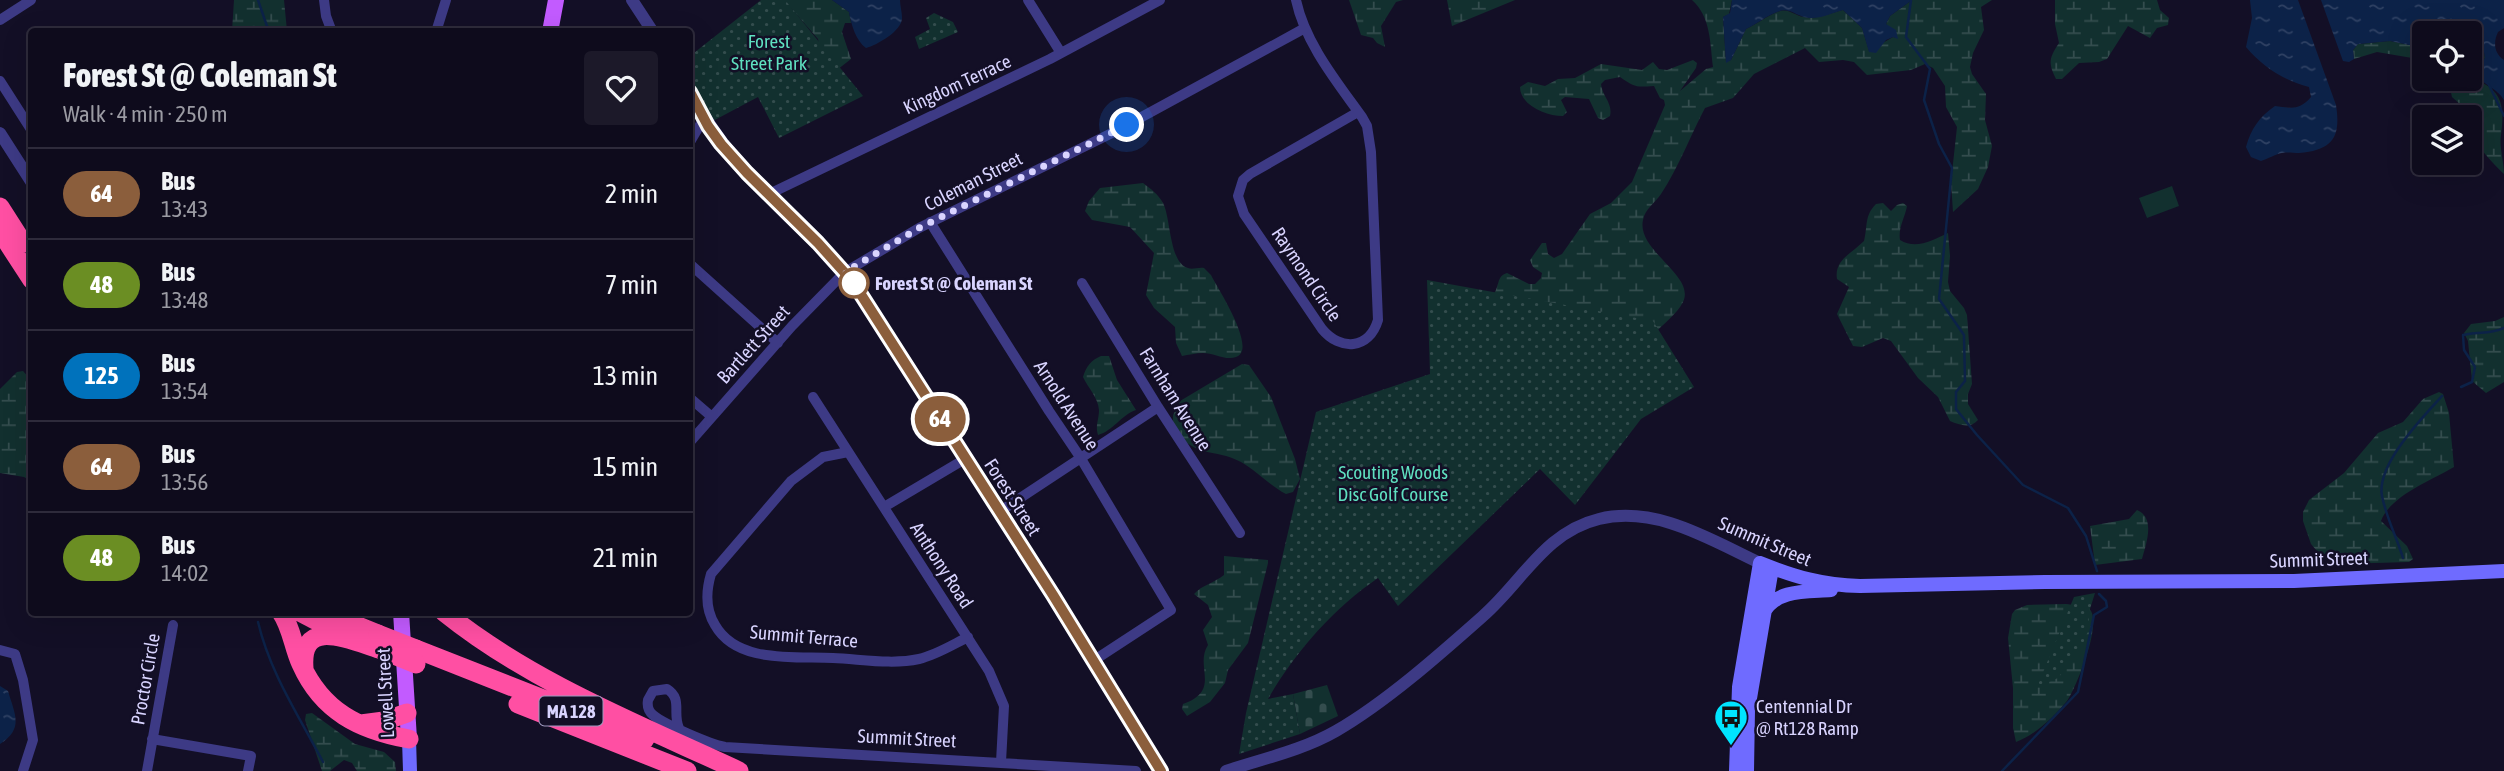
<!DOCTYPE html>
<meta charset="utf-8">
<style>
:root{--surface:#0e0b1c;--page:#1c1929;--text:#f1f3f6;--muted:#9b9ba3;--line:#2e2b3b}
body{margin:0;font-family:"Asap Condensed",sans-serif;background:var(--page);color:var(--text);height:100vh;display:flex;flex-direction:column;font-size:26px;white-space:nowrap}
*{box-sizing:border-box;margin:0}
p{font-size:23px;color:var(--muted)}
.icon{flex:none;width:38px;height:38px;fill:none;stroke:currentColor;stroke-width:2;stroke-linecap:round;stroke-linejoin:round}
.map{position:relative;flex:1;overflow:hidden}
.panel{position:absolute;left:28px;top:28px;width:665px;height:588px;display:flex;flex-direction:column;background:var(--surface);border-radius:7px;box-shadow:0 7px 28px #0002,0 0 0 2px var(--line)}
.panel>*{flex:none}
.badge{padding:0 14px;border-radius:23px;font-size:24px;line-height:46px}
.controls{position:absolute;left:2412px;top:21px;display:grid;gap:14px}
.controls a{display:grid;place-items:center;width:70px;height:70px;border-radius:7px;background:var(--surface);box-shadow:0 7px 28px #0002,0 0 0 2px var(--line);font-size:35px}
.you{position:absolute;width:35px;height:35px;margin:-18px;border:5px solid #fff;border-radius:50%;background:#1a73e8;box-shadow:0 0 0 10px #1a73e833}
.map>.badge{position:absolute;translate:-50% -50%;box-shadow:0 0 0 4px #fff}
.round{display:grid;place-items:center;flex:none;width:74px;height:74px;border-radius:7px;background:var(--page)}
.summary{display:flex;align-items:center;justify-content:space-between;height:119px;padding:0 35px}
h1{font-size:33px;font-weight:800;line-height:52px}
ul{padding:0;list-style:none}
li{display:flex;align-items:center;gap:21px;height:91px;padding:0 35px;border-top:2px solid var(--line)}
li div{flex:1}
li b{display:block;font-size:26px}
li em{font-style:normal}
li .badge{min-width:77px;font-weight:700;text-align:center}
.map>svg:first-child{display:block}
</style>
<div class="map">
<svg width="2504" height="771" viewBox="0 0 2504 771">
<defs>
<pattern id="wetland-marsh" width="20" height="14" patternUnits="userSpaceOnUse" patternTransform="scale(1.75)"><rect width="20" height="14" fill="#12302f"/><path d="M1 5h8M5 5V1M11 12h8M15 12V8" fill="none" stroke="#344d4e"/></pattern>
<pattern id="cemetery-stones" width="16" height="16" patternUnits="userSpaceOnUse" patternTransform="scale(1.75)"><rect width="16" height="16" fill="#12302f"/><path d="M2 7V4a2 2 0 0 1 4 0v3zM10 15v-3a2 2 0 0 1 4 0v3z" fill="#344d4e"/></pattern>
<pattern id="park-dots" width="8" height="8" patternUnits="userSpaceOnUse" patternTransform="scale(1.75)"><rect width="8" height="8" fill="#12302f"/><path d="M2 2h.1M6 6h.1" fill="none" stroke="#344d4e" stroke-width="1.8" stroke-linecap="round"/></pattern>
<pattern id="water-ripples" width="26" height="14" patternUnits="userSpaceOnUse" patternTransform="scale(1.75)"><rect width="26" height="14" fill="#0c2248"/><path d="M2 4q2-2 4 0t4 0M15 11q2-2 4 0t4 0" fill="none" stroke="#2f4163"/></pattern>
</defs>
<rect width="100%" height="100%" fill="#130f26"/>
<path fill="#12302f" d="M2172,186L2179,206L2147,218L2139,198Z"/>
<path fill="url(#wetland-marsh)" d="M234,0H284L287,31H232Z
M784,0H832L849,12L851,23H845L842,32L851,59L833,73L820,50L818,39Z
M1349,0H1403L1396,2L1381,26L1385,47L1377,43L1373,38L1361,35Z
M1447,0H1515L1452,26Z
M1692,0H1732L1729,14L1723,17L1726,62L1731,60L1746,29C1757,24 1767,16 1777,12C1788,7 1793,15 1804,17C1816,20 1831,13 1843,10L1862,28L1869,51L1893,37L1897,38L1886,24L1890,16L1912,0H1992L1981,7L1984,30L1973,53L1970,67L1972,74L1986,94L1985,120L1992,146L1988,167L1978,189L1953,212L1951,182L1957,127L1946,107L1945,86L1933,68L1925,64L1911,70L1867,75L1854,62L1843,60L1819,62L1805,48L1754,74L1733,98L1705,108C1690,136 1679,167 1661,194C1655,203 1645,209 1643,220C1636,251 1696,275 1683,302C1677,314 1663,324 1654,334L1493,295C1500,287 1496,276 1507,273L1529,284H1535L1541,278L1542,273L1533,267L1530,260L1542,243H1546L1548,254L1554,258L1562,254L1590,214L1611,203L1632,182L1665,105L1664,100L1660,98L1654,86C1636,87 1636,88 1620,77L1605,80L1601,84C1602,96 1613,103 1610,116L1603,120L1598,118L1589,99L1565,97L1561,100L1567,112L1563,116C1546,116 1520,105 1520,87L1528,82L1545,86L1558,79L1575,78L1601,64L1642,70L1653,62L1659,69L1667,70L1693,60L1697,63L1696,68L1680,91L1706,69L1713,67C1710,43 1711,17 1692,0Z
M2055,0H2157L2160,10L2169,18L2168,25L2157,28L2150,38L2128,26L2107,59L2099,62L2079,63L2062,79H2056C2048,63 2049,58 2059,43L2055,24Z
M2470,32V48L2474,52H2484L2485,58L2478,68L2483,83C2504,95 2504,110 2501,135C2499,147 2504,162 2504,174C2489,159 2469,140 2469,117H2467L2462,106L2452,97L2448,79H2469V33H2466Z
M2390,41L2424,48V60L2377,52L2354,59L2353,50L2358,44Z
M1143,183C1151,189 1158,194 1163,203C1171,218 1169,263 1188,268C1192,270 1199,267 1204,268L1211,275C1218,289 1258,350 1236,357C1226,361 1214,353 1203,353C1196,353 1188,355 1182,356L1176,343L1175,327L1154,308L1146,295L1154,253L1130,227L1092,220L1085,211L1089,201L1100,188Z
M1883,203L1891,211L1897,205L1903,203L1907,206C1905,218 1898,227 1900,240C1916,250 1933,240 1948,233L1950,256L1948,282L1950,291L1964,308L1967,315L1972,384L1968,394V404L1978,420C1970,429 1960,425 1950,421L1938,397L1918,378L1891,341L1883,338L1862,347L1853,346L1837,314L1849,287L1837,279C1834,260 1851,254 1864,241C1868,226 1864,216 1876,204Z
M2504,317V382L2486,393L2472,381L2468,341L2464,333L2471,324L2495,321Z
M1101,356H1109L1117,380L1136,410C1121,415 1113,431 1098,435C1095,425 1099,420 1099,410C1098,397 1088,388 1083,377C1086,367 1091,360 1101,356Z
M1242,364L1249,365L1271,397L1295,459L1300,479L1293,492L1286,494C1269,485 1257,471 1241,462C1212,447 1200,460 1173,430V415L1180,401Z
M23,371L31,380V481L24,477L0,473V389L17,372Z
M2439,392L2443,394L2449,413L2454,467C2432,480 2390,496 2381,521L2407,546L2413,559L2409,562L2341,564L2323,558L2311,544L2303,521V512L2309,500L2344,473L2378,433L2403,422L2423,399Z
M2137,510C2156,518 2146,544 2142,559L2095,565L2090,526L2129,519Z
M1224,556L1268,560V563L1248,643L1228,670L1225,683L1210,702L1187,716L1182,709L1183,704C1222,690 1194,667 1208,645L1203,630L1212,617L1208,605L1194,594C1202,585 1214,583 1224,575Z
M2066,604C2072,605 2083,605 2088,608C2105,618 2076,688 2067,701C2054,717 2035,735 2016,742L2013,728V688L2008,638L2012,614L2015,610L2027,605Z
M312,713L355,744L384,752L395,762L396,771H357L352,763L344,760L330,771H322L305,720L306,714Z"/>
<path fill="url(#cemetery-stones)" d="M1327,685L1338,716L1300,734L1293,694Z"/>
<path fill="url(#park-dots)" d="M761,0H785L863,96L779,138L758,97L711,122L690,83V56Z
M934,13L953,22L958,32L919,49L915,37L930,29L926,18Z
M1427,280L1653,321L1694,387L1641,419L1575,505L1540,469L1398,606L1378,578C1334,608 1295,652 1268,699L1293,694L1300,734L1239,754L1246,713L1316,412L1430,374Z
M2095,593L2089,612L2088,631L2080,651L2058,678L2037,687L2074,597Z"/>
<path fill="url(#water-ripples)" d="M832,0H900C900,6 902,12 902,18C902,31 877,45 866,48C856,41 851,24 849,12Z
M1732,0H1912L1890,16L1886,24L1896,30L1898,39L1893,37L1886,40L1876,53L1869,52L1862,28L1843,10C1832,13 1816,21 1804,17C1794,14 1788,7 1777,12C1766,16 1757,24 1746,29L1731,60L1726,63L1723,17L1730,13Z
M2250,0H2298L2336,105C2341,137 2333,150 2299,153C2294,153 2287,152 2282,153C2275,154 2268,159 2261,161L2251,157L2246,147C2251,129 2259,117 2275,106C2291,108 2299,111 2311,97L2309,87C2283,80 2263,67 2246,47L2252,18Z
M2321,0H2504V28L2498,32C2493,42 2494,54 2504,60V100C2497,88 2486,87 2478,76V68L2485,58L2484,52H2474L2470,48V32L2424,33V48L2390,41L2358,44L2353,50L2354,59L2349,62L2343,61Z
M0,686L8,691C15,715 24,728 0,744Z"/>
<g fill="none" stroke-linecap="round" stroke-linejoin="round">
<path stroke="#0c2248" stroke-width="2.5" d="M258,0L269,32
M1911,0L1906,37L1930,69L1924,100L1939,144L1952,168L1939,299L1964,335L1965,381L1956,392V409L1977,435L2023,485L2068,508L2086,536L2097,571
M2469,45L2481,69
M2489,85L2504,116
M2461,387L2472,382L2475,367L2464,350L2463,335C2481,330 2486,336 2504,328
M2403,558C2397,538 2386,517 2382,496C2376,465 2422,418 2442,396
M258,622C270,673 299,716 323,762
M2002,771L2078,692L2094,615L2107,607L2106,601L2099,594"/>
<path stroke="#3d3a85" stroke-width="10" d="M324,0L326,16L332,32
M1028,0L1061,53
M1296,0C1305,43 1337,82 1362,117L1367,126L1371,152L1378,320C1369,350 1340,351 1322,329L1244,214L1238,196L1243,180L1250,174L1358,112
M0,20L31,0
M436,32L446,0
M0,81L32,131
M690,142L704,118
M767,195L1050,59L1160,0
M930,222L1049,411L1080,457L1171,610L1093,661
M690,264L778,343
M1082,283L1158,407L1240,533
M813,397L989,671L1004,706L1001,762
M690,398L712,417
M690,442L792,326L845,272L919,228L1116,131L1305,28
M848,452L823,457L791,481L711,574C706,591 705,609 715,625C737,664 795,656 833,658C860,659 892,665 919,659C936,655 952,645 968,637
M884,507L965,459
M999,512L1158,407
M0,650L15,654L23,680L33,740L23,771
M679,728C672,713 683,699 667,689L653,691L648,700C647,706 648,711 653,715C665,725 710,744 725,747L1136,771
M152,739L251,756L248,771
M147,771L173,625"/>
<path stroke="#3d3a85" stroke-width="12" d="M632,0L653,32
M690,91C718,143 748,176 789,217C811,238 835,257 853,282L1053,595L1161,771
M0,133L32,183
M1226,771C1262,759 1303,750 1336,731C1386,702 1439,655 1483,616C1522,582 1545,532 1599,519C1656,505 1711,540 1760,563"/>
<path stroke="#6f6bff" stroke-width="14" d="M1764,612C1777,589 1807,592 1831,590
M409,739L410,771
M1736,771L1739,687L1760,563C1795,577 1822,585 1860,586L2045,582L2294,581L2504,571
M1747,771L1748,710L1772,568"/>
<path stroke="#c25bff" stroke-width="16" d="M550,32L556,0
M401,612L409,739"/>
<path stroke="#ff4fa3" stroke-width="19" d="M0,207L23,243
M0,231L32,280
M281,612C292,628 293,647 301,664C322,711 359,730 409,739
M300,612L342,634
M444,612C531,682 638,724 739,771
M331,615L378,634
M416,649L645,739
M304,668C300,616 350,640 379,649
M518,704L687,771
M361,724L384,721L407,713"/>
<path stroke="#ff4fa3" stroke-width="19" d="M378,634L416,649
M379,649L416,664"/>
</g>
<g fill="none" stroke-linecap="round" stroke-linejoin="round">
<g stroke="#fff" stroke-width="16">
<path id="line" d="M690,92L708,126L721,144L747,173L818,243L853,282L1053,595L1161,771"/>
</g>
<use href="#line" stroke="#8b5e3c" stroke-width="10"/>
<path stroke="#d9d4ff" stroke-width="7" stroke-dasharray="0 12.6" d="M854,283L845,272L919,228L1127,125"/>
</g>
<defs>
<g id="bus-pin" transform="scale(1.75)"><path d="M0 17L-7.5 6A9.5 9.5 0 1 1 7.5 6Z" fill="#00e5ff" stroke="#130f26"/><path d="M-5-6H5V4H4V6H2V4H-2V6H-4V4H-5ZM-3.5-4V0h7V-4ZM-3.5 1.2v1.5H-2V1.2ZM2 1.2v1.5H3.5V1.2Z" fill="#111"/></g>
</defs>
<g fill-rule="evenodd">
<use href="#bus-pin" x="1731" y="717"/>
</g>
<circle fill="#fff" stroke="#8b5e3c" stroke-width="3.5" cx="854" cy="283" r="14"/>
<g text-anchor="middle" dominant-baseline="central" stroke-width="5" stroke-linejoin="round" paint-order="stroke">
<rect fill="#130f26" stroke="#9e99be" stroke-width="2" x="539.5" y="696.5" width="63" height="29" rx="5"/>
<g font-size="18" font-weight="bold" fill="#d9d4ff">
<text x="571" y="711">MA 128</text>
</g>
<g font-size="19" fill="#5fe0c0" stroke="#130f26">
<text x="769" y="41">Forest<tspan x="769" dy="22">Street Park</tspan></text>
<text x="1393" y="472">Scouting Woods<tspan x="1393" dy="22">Disc Golf Course</tspan></text>
</g>
<g font-size="19" fill="#d9d4ff" stroke="#130f26">
<text transform="translate(957 84) rotate(-25)">Kingdom Terrace</text>
<text transform="translate(973 181) rotate(-27)">Coleman Street</text>
<text transform="translate(1307 274) rotate(56)">Raymond Circle</text>
<text transform="translate(753 344) rotate(-48)">Bartlett Street</text>
<text transform="translate(1176 399) rotate(58)">Farnham Avenue</text>
<text transform="translate(1067 405) rotate(57)">Arnold Avenue</text>
<text transform="translate(1013 497) rotate(57)">Forest Street</text>
<text transform="translate(1765 541) rotate(23)">Summit Street</text>
<text transform="translate(2319 559) rotate(-2)">Summit Street</text>
<text transform="translate(942 565) rotate(57)">Anthony Road</text>
<text transform="translate(804 636) rotate(5)">Summit Terrace</text>
<text transform="translate(145 679) rotate(-80)">Proctor Circle</text>
<text transform="translate(385 693) rotate(-93)">Lowell Street</text>
<text transform="translate(907 738) rotate(3)">Summit Street</text>
</g>
<g font-size="19" font-weight="bold" fill="#d9d4ff" stroke="#130f26" text-anchor="start">
<text x="875" y="283">Forest St @ Coleman St</text>
</g>
<g font-size="19" fill="#d9d4ff" stroke="#130f26" text-anchor="start">
<text x="1756" y="706">Centennial Dr<tspan x="1756" dy="22">@ Rt128 Ramp</tspan></text>
</g>
</g>
</svg>
<div class="controls">
<a><svg class="icon" aria-label="locate" viewBox="0 0 24 24"><circle cx="12" cy="12" r="6"/><path d="M12 2v4M12 18v4M2 12h4M18 12h4"/></svg></a>
<a><svg class="icon" aria-label="layers" viewBox="0 0 24 24"><path d="M12 4l9 5-9 5-9-5zM3 14l9 5 9-5"/></svg></a>
</div>
<div class="you" style="left:1127px;top:125px"></div>
<b class="badge" style="left:940px;top:419px;background:#8b5e3c;color:#fff">64</b>
<section class="panel">
<div class="summary"><div><h1>Forest St @ Coleman St</h1><p>Walk · 4 min · 250 m</p></div><a class="round"><svg class="icon" aria-label="heart" viewBox="0 0 24 24"><path d="M12 20l-8-8c-3-5 5-10 8-4 3-6 11-1 8 4z"/></svg></a></div>
<ul>
<li><span class="badge" style="background:#8b5e3c;color:#fff">64</span><div><b>Bus</b><p>13:43</p></div><em>2 min</em></li>
<li><span class="badge" style="background:#6b8e23;color:#fff">48</span><div><b>Bus</b><p>13:48</p></div><em>7 min</em></li>
<li><span class="badge" style="background:#0072bc;color:#fff">125</span><div><b>Bus</b><p>13:54</p></div><em>13 min</em></li>
<li><span class="badge" style="background:#8b5e3c;color:#fff">64</span><div><b>Bus</b><p>13:56</p></div><em>15 min</em></li>
<li><span class="badge" style="background:#6b8e23;color:#fff">48</span><div><b>Bus</b><p>14:02</p></div><em>21 min</em></li>
</ul>
</section>
</div>
